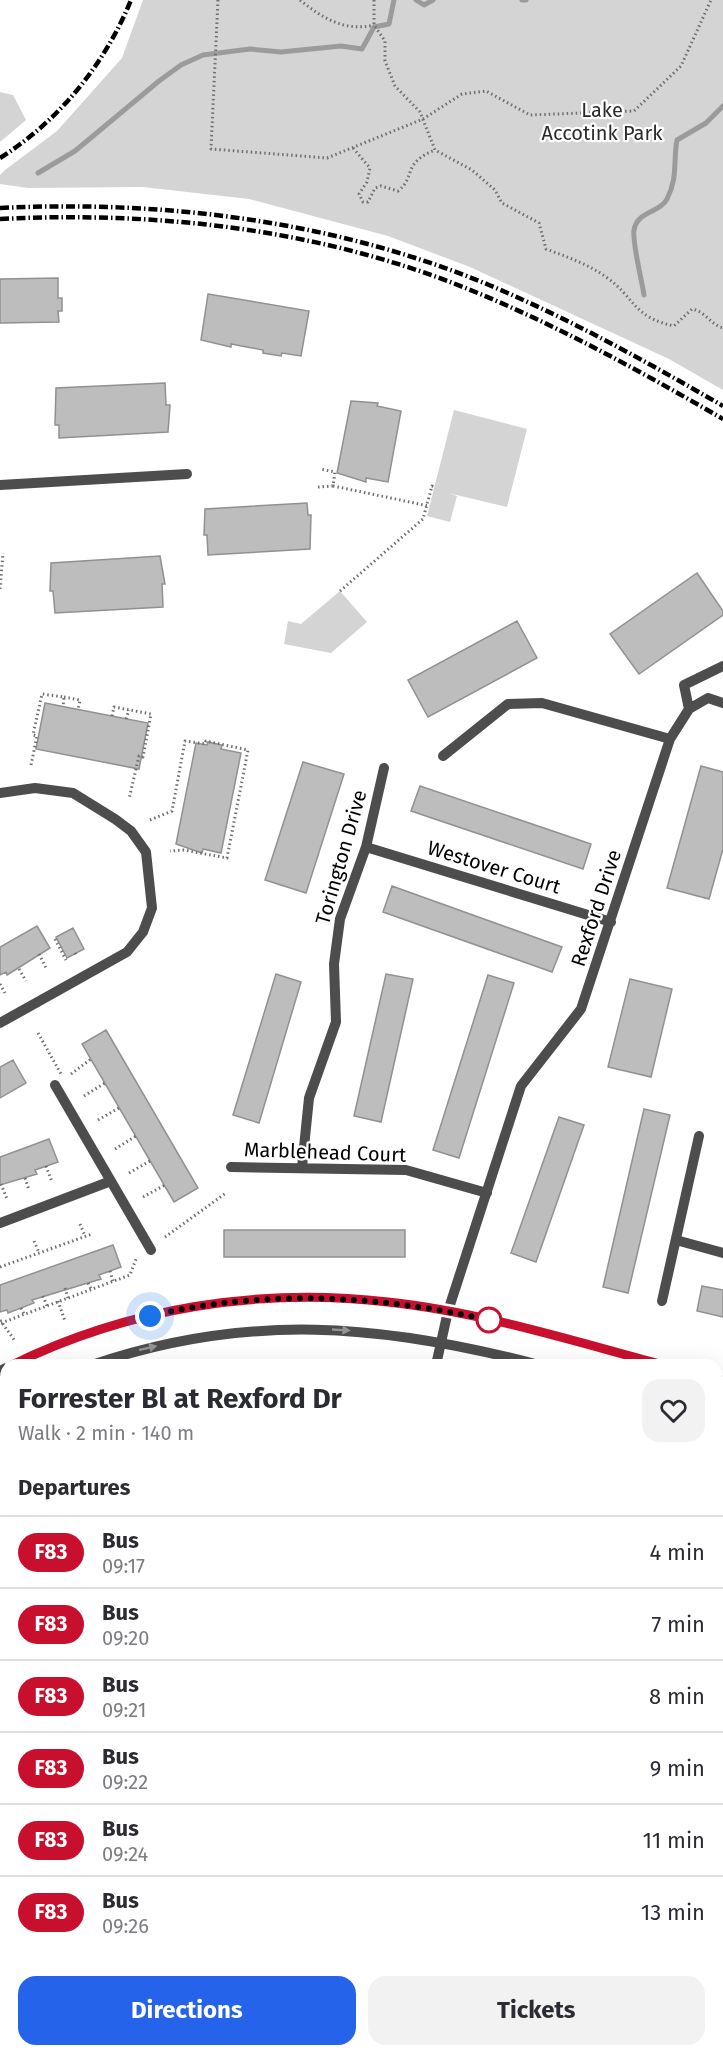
<!DOCTYPE html>
<meta charset="utf-8">
<style>
:root{--surface:#fff;--page:#f2f2f3;--text:#2b2b33;--muted:#7c7c81;--line:#e1e1e2;--accent:#2563eb}
body{margin:0;font-family:"Fira Sans",sans-serif;background:var(--page);color:var(--text);height:100vh;display:flex;flex-direction:column;font-size:22px;white-space:nowrap}
*{box-sizing:border-box;margin:0}
p{font-size:20px;color:var(--muted)}
.icon{flex:none;width:33px;height:33px;fill:none;stroke:currentColor;stroke-width:2;stroke-linecap:round;stroke-linejoin:round}
.map{position:relative;flex:1;overflow:hidden}
.sheet{position:absolute;left:0px;top:1359px;width:723px;height:698px;display:flex;flex-direction:column;background:var(--surface);border-radius:18px 18px 0 0;box-shadow:0 6px 24px #0002}
.sheet>*{flex:none}
.badge{padding:0 12px;border-radius:20px;font-size:21px;line-height:39px}
.you{position:absolute;width:30px;height:30px;margin:-15px;border:4px solid #fff;border-radius:50%;background:#1a73e8;box-shadow:0 0 0 9px #1a73e833}
.map>.badge{position:absolute;translate:-50% -50%;box-shadow:0 0 0 3px #fff}
h2{padding:0 18px;font-size:22px;line-height:54px}
.round{display:grid;place-items:center;flex:none;width:63px;height:63px;border-radius:18px;background:var(--page)}
.headline{display:flex;align-items:center;justify-content:space-between;height:102px;padding:0 18px}
h1{font-size:28px;font-weight:700;line-height:45px}
.cta{display:flex;gap:12px;margin-top:auto;padding:12px 18px}
.cta a{flex:1;height:69px;border-radius:18px;background:var(--accent);color:#fff;font-size:24px;font-weight:700;line-height:69px;text-align:center}
.cta a+a{background:var(--page);color:var(--text)}
ul{padding:0;list-style:none}
li{display:flex;align-items:center;gap:18px;height:72px;padding:0 18px;border-top:2px solid var(--line)}
li div{flex:1}
li b{display:block;font-size:22px}
li em{font-style:normal}
li .badge{min-width:66px;font-weight:700;text-align:center}
.map>svg:first-child{display:block}
</style>
<div class="map">
<svg width="723" height="2056" viewBox="0 0 723 2056">
<rect width="100%" height="100%" fill="#fff"/>
<path fill="#d4d4d4" d="M143,0H723V390L669,359L470,267L388,236L249,199L143,187L28,188L0,184V175L5,170L57,131L122,58Z
M0,92L13,95L26,120L0,142Z
M454,410L527,429L507,507L448,493L457,496L450,522L427,516Z
M340,591L367,622L331,653L284,644L288,621L301,624Z"/>
<g fill="none" stroke-linecap="round" stroke-linejoin="round">
<path stroke="#9b9b9b" stroke-width="5" d="M416,0L424,5L433,0
M522,0H526
M38,173L75,151L159,81L181,65L203,55L250,49L281,52L341,46L362,49L374,27L389,24L394,0
M644,295C642,281 632,242 634,230C637,211 660,213 667,199C678,178 673,162 677,140L706,123L723,106"/>
</g>
<path fill="#bdbdbd" stroke="#919191" stroke-width="1.5" d="M58,278V298H62V311H58L59,322L0,323V279Z
M208,294L309,311L301,356L282,353L281,356L263,353V350L231,344V347L201,340Z
M165,383L166,405H170L168,432L59,438V425H55L56,388Z
M351,401L378,403L377,406L401,411L388,482L366,478V482L337,473Z
M307,503L308,515H311L310,549L208,555L207,535H204L205,509Z
M160,556L165,584H162L163,607L55,613L53,591H50L51,563Z
M697,573L723,611V615L639,674L610,634Z
M517,621L537,658L428,717L408,680Z
M45,703L148,723L139,769L36,749Z
M208,742L222,745L221,749L241,753L221,853L203,849L202,853L176,844L196,743L207,745Z
M303,762L344,774L306,893L265,880Z
M701,766L723,772V849L709,899L667,888Z
M420,786L591,844L583,869L411,811Z
M392,886L562,947L552,972L383,912Z
M37,926L50,948L7,975L6,972L0,975V947Z
M73,928L84,949L67,958L56,937Z
M276,974L301,982L259,1123L233,1115Z
M386,974L413,979L381,1122L354,1116Z
M488,975L514,983L459,1158L433,1150Z
M630,979L672,989L651,1077L608,1067Z
M106,1030L198,1188L174,1202L82,1044Z
M13,1060L26,1083L0,1098V1067Z
M644,1109L670,1115L628,1293L603,1287Z
M559,1117L584,1125L536,1262L511,1253Z
M49,1139L58,1162L35,1170L37,1174L0,1185V1157Z
M224,1230H405V1257H224Z
M113,1245L121,1267L99,1275L101,1279L32,1300L34,1303L8,1313L7,1310L0,1312V1285Z
M702,1286L723,1290V1317L697,1311Z"/>
<g fill="none" stroke-linecap="round" stroke-linejoin="round">
<path stroke="#6f6f6f" stroke-width="3" stroke-dasharray="1.5 3" stroke-linecap="butt" d="M218,0L211,149L327,158L423,119L462,94L486,91L530,115L634,111L681,66L711,0
M300,0C322,18 345,32 374,25
M374,0V25L385,41V61L395,86L420,112L435,150L472,170L495,190L502,203L539,223L546,249C567,257 588,264 606,277C635,297 632,317 674,326L692,309C706,312 710,324 723,328
M353,148L370,168L367,182L359,194L363,202H368L375,188L381,186L398,191C416,177 402,163 435,150
M333,486L429,506
M318,487L333,486L335,472L320,469
M0,589L3,553
M340,591L423,519L432,486L434,487
M64,697L80,700L78,710
M112,716L114,707L151,714L143,757L139,756L129,799
M126,719L129,710
M31,765L37,736L33,735L42,694L64,697L63,707
M150,820L172,811L185,741L205,744L206,741L248,750L227,858L184,850L170,851
M55,939L66,960
M75,953L76,955
M39,954L47,970
M19,969L26,981
M0,984L5,993
M38,1033L61,1074
M71,1074L91,1059
M84,1096L105,1083
M98,1120L119,1108
M115,1149L136,1136
M46,1166L52,1182
M129,1173L150,1161
M25,1178L29,1190
M1,1184L7,1199
M143,1197L165,1185
M80,1224L85,1236
M165,1237L226,1193
M34,1241L39,1253
M0,1267L92,1234
M110,1271L113,1281
M88,1283L91,1289
M65,1288L68,1298
M43,1296L47,1306
M58,1301L65,1321
M21,1308L24,1314
M0,1320L15,1341
M1,1323L130,1275L136,1259"/>
<path stroke="#4d4d4d" stroke-width="10" d="M0,485L187,474
M689,709L684,685L723,666
M443,756L508,704L542,703L670,739
M0,793L35,788L73,793L115,819L131,831L146,852L152,908L143,932L127,952L0,1023
M366,847L611,922
M55,1085L151,1250
M231,1167L406,1170L487,1193
M302,1167L309,1098L336,1022L334,964L340,919L366,847L384,768
M0,1223L111,1181
M676,1240L723,1253
M662,1301L699,1136
M12,1365C129,1309 259,1288 388,1302C481,1312 573,1341 663,1365
M92,1365C247,1312 383,1324 539,1365
M436,1365L448,1311L521,1086L581,1009L670,739L689,709L708,698L723,703
M0,1371L6,1368
M717,1379L723,1381
M0,1393L6,1404
M717,1411L723,1413
M0,1545L6,1541
M0,1600L6,1612
M717,1706L723,1704
M717,1814L723,1812
M0,1898L6,1903
M191,2050L199,2056
M693,2050L700,2056
M664,2056L668,2050"/>
<path stroke="#000" stroke-width="4.5" stroke-dasharray="9 3 1.5 3" stroke-linecap="butt" d="M0,158C59,121 105,64 131,0
M0,208C166,200 335,221 489,285C570,319 647,362 723,406
M0,219C159,211 320,229 468,289C557,325 640,371 723,419"/>
</g>
<defs><path id="oneway-solid" d="M-6-.8H1V-3.2L6.5 0L1 3.2V.8H-6Z" transform="scale(1.5)"/></defs>
<g fill="#949494">
<use href="#oneway-solid" transform="translate(341 1330) rotate(3)"/>
<use href="#oneway-solid" transform="translate(148 1348) rotate(-13)"/>
</g>
<g fill="none" stroke-linecap="round" stroke-linejoin="round">
<g stroke="#fff" stroke-width="14">
<path id="line" d="M12,1365C128,1308 259,1287 388,1302C481,1312 573,1341 663,1365"/>
</g>
<use href="#line" stroke="#c8102e" stroke-width="9"/>
<path stroke="#000" stroke-width="6" stroke-dasharray="0 10.8" d="M150,1316C263,1289 376,1295 489,1320"/>
</g>
<circle fill="#fff" stroke="#c8102e" stroke-width="3" cx="489" cy="1320" r="12"/>
<g text-anchor="middle" dominant-baseline="central" stroke-width="4.5" stroke-linejoin="round" paint-order="stroke">
<g font-size="20" fill="#2b2b2b" stroke="#fff">
<text x="602" y="110">Lake<tspan x="602" dy="23">Accotink Park</tspan></text>
</g>
<g font-size="20" fill="#000" stroke="#fff">
<text transform="translate(341 857) rotate(-74)">Torington Drive</text>
<text transform="translate(494 867) rotate(17)">Westover Court</text>
<text transform="translate(596 908) rotate(-72)">Rexford Drive</text>
<text transform="translate(325 1152) rotate(2)">Marblehead Court</text>
</g>
</g>
</svg>
<div class="you" style="left:150px;top:1316px"></div>
<section class="sheet">
<div class="headline"><div><h1>Forrester Bl at Rexford Dr</h1><p>Walk · 2 min · 140 m</p></div><a class="round"><svg class="icon" aria-label="heart" viewBox="0 0 24 24"><path d="M12 20l-8-8c-3-5 5-10 8-4 3-6 11-1 8 4z"/></svg></a></div>
<h2>Departures</h2>
<ul>
<li><span class="badge" style="background:#c8102e;color:#fff">F83</span><div><b>Bus</b><p>09:17</p></div><em>4 min</em></li>
<li><span class="badge" style="background:#c8102e;color:#fff">F83</span><div><b>Bus</b><p>09:20</p></div><em>7 min</em></li>
<li><span class="badge" style="background:#c8102e;color:#fff">F83</span><div><b>Bus</b><p>09:21</p></div><em>8 min</em></li>
<li><span class="badge" style="background:#c8102e;color:#fff">F83</span><div><b>Bus</b><p>09:22</p></div><em>9 min</em></li>
<li><span class="badge" style="background:#c8102e;color:#fff">F83</span><div><b>Bus</b><p>09:24</p></div><em>11 min</em></li>
<li><span class="badge" style="background:#c8102e;color:#fff">F83</span><div><b>Bus</b><p>09:26</p></div><em>13 min</em></li>
</ul>
<div class="cta"><a>Directions</a><a>Tickets</a></div>
</section>
</div>
